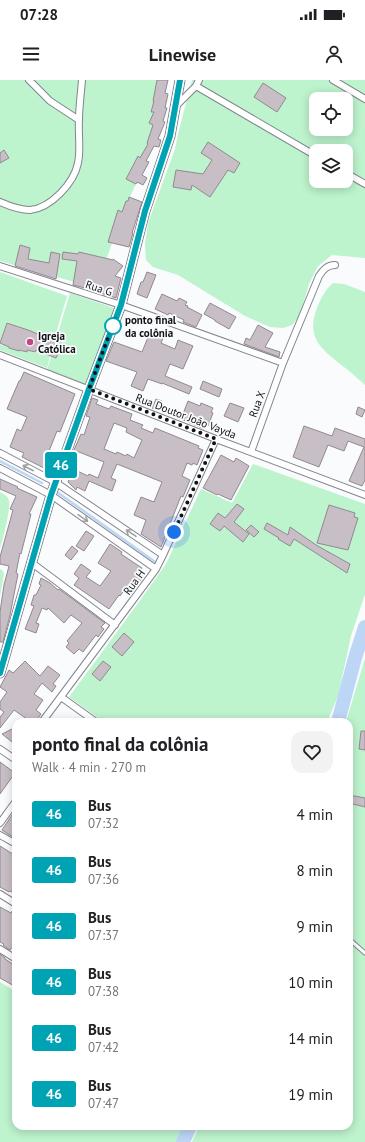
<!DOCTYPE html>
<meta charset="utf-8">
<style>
:root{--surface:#fff;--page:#f2f2f2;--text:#202124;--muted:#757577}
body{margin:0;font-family:"PT Sans",sans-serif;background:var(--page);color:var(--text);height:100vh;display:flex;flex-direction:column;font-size:15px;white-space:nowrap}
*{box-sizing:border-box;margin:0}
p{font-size:13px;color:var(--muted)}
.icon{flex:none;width:22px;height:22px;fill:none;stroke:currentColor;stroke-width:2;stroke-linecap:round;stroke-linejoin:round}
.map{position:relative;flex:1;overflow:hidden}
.sheet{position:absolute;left:12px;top:638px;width:341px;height:412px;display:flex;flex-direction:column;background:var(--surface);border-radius:12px;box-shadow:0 2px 10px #0003}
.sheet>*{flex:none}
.badge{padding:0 8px;border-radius:3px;font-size:14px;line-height:26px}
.buttons{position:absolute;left:309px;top:12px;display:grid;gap:8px}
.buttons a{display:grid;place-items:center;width:44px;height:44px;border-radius:8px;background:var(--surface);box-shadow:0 2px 10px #0003;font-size:20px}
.you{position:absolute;width:20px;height:20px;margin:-10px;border:3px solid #fff;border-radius:50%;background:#1a73e8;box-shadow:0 0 0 6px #1a73e833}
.map>.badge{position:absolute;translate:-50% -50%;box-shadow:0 0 0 2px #fff}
.round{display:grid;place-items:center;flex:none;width:42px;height:42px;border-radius:12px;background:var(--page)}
.head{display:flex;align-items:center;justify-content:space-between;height:68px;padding:0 20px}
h1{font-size:19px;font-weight:800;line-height:30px}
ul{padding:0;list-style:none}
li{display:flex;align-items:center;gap:12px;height:56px;padding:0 20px}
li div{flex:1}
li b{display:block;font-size:15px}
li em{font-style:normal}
li .badge{min-width:44px;font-weight:700;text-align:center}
.status{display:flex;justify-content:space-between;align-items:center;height:28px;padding:0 20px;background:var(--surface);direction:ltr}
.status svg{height:11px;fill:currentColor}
header{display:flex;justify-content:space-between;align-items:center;height:52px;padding:0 20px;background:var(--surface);font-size:18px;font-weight:800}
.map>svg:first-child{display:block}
</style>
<div class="status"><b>07:28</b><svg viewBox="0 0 49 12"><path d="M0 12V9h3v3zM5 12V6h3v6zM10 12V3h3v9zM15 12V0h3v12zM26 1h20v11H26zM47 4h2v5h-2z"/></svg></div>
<header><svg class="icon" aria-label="menu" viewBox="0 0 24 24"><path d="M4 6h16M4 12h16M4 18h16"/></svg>Linewise<svg class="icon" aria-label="person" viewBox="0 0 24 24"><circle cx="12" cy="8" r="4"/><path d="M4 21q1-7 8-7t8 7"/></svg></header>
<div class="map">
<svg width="365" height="1062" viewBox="0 0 365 1062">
<rect width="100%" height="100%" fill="#fafbfd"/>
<path fill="#bdf3cd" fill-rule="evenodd" d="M0,0H159L155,35L149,71L146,83L125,127L96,208L0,181Z
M192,0H365V178L332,175L318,186L309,204L299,237L292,245L283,248L270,247L245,236L178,195L153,187L146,180L145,164L148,143L175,69L178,54ZM316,19H346V49H316ZM316,71H346V101H316Z
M0,192L67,216L54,260L7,242L0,261Z
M333,203L344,204L365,212V305C358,299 351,292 344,287C323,270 305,259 317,228C321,218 325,210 333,203Z
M70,213L117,229L88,306L47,290Z
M0,264L19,271L20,270L27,273V270L35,273L36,270L50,276L47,288L0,270Z
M253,384L365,424V514L351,556L338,616L327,642H104L69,617L136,526L166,484L201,409L232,423Z
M0,412C4,414 8,416 9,421C11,426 3,461 0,468Z
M0,489L3,491L4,494L0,517Z
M365,578V1062H192L199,1046H349V642H346Z
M0,902L16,912V1046H184L178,1062H0Z"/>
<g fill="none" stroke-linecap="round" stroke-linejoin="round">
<path stroke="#bdd6f5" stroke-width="2.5" d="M0,381L42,403
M57,412L158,484"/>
<path stroke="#bdd6f5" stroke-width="14" d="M338,642L355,578L365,547
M183,1062L190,1046"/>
</g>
<path fill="#c8bec6" stroke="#928990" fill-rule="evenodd" d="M157,0H168L165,13L168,14L165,28H167L163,41L165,42L158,59L161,60L159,67L154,66L146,81L149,82L142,95L147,98L143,105L137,102L136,104L126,99L138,76L140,78L148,64L147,63L153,45L149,43L154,32H151L154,21H153Z
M263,3L286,18L277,32L254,17Z
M208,62L240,83L234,93L228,90L210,117L192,105L191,110L173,107L176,90L203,94L212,80L201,73Z
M4,70L9,78L0,83V73Z
M129,117L142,122L132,153H133L129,167L108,162L118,130L122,132L126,121H128Z
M20,165L30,168L28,179L49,183L51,172L60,174L56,199L15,186Z
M63,172L78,174L79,172L113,180V179L123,186L115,196L121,198L116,218L97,212V211L73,205L77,181L62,179Z
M147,192L156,195L147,218L137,214L141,202H143Z
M162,214L177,221L179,218L187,222L185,225L188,226L187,227L202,235L196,247L183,242L184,240L169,233L168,235L155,229Z
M210,223L236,237L229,249L215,241V240L204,234Z
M7,243L28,250L62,264L56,278L36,270L35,272L27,270V272L19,270V271L9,268V267L0,263Z
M258,245L273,253L265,267L280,272L279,277L244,264L246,258L250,260Z
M151,250L164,256L161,263L175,269L178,260L193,266L183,289L170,284L165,296L192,307L189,314L162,303V304L148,299L143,311L131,306L137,292L106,281L114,262L142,272Z
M24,292L75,314L60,352L57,351L49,371L51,372L44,388L22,377L24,373L10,367L17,349L21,351L27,337L7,329L19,301H20Z
M203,301L222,309L219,317L200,309Z
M92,318L98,320L96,324L109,329L111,326L132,334L130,340L143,345L141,348L153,353L155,348L199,366L198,368L203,370L197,385L193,383L192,385L187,383L182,396L190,400L183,417L181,416L161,467L141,454L146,440L134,435L141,417L154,422L162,402L117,384L111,398L116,400L112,411L89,401L85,411L77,407L76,410L68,402L73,389L88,396L89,394L98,398L104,382L74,370L81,354L84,355L90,337L86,336ZM114,343L127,348L126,352L142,360L134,378L127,374L126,376L117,372L116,374L104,369Z
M156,319L162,321L158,330L152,328Z
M188,321L200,326L201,323L213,328L211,332L213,333L208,346L206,345L204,349L181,339Z
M230,323L244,328L238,342L224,336Z
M358,327L365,330L362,337L356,334Z
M304,346L332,356L335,348L365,359V400L362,406L349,401L364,367L348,361L344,371L328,365L319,387L293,377Z
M221,375L234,382L236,378L249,386L231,420L218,414L217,415L203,408Z
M0,399L18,407L17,408L37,417L29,434H31L21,474L20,473L16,493L18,494L10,535L3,562H0V532L4,505L9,486L0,484V477L13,430L10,429L16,416L0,409Z
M237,424L244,429L234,442L249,454L243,462L224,446L220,451L210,444L218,433L225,438Z
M329,425L355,433L354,437L358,438L348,470L317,463Z
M267,443L288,455L290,447L316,465L350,484L347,493L294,459L290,466L278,459L279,458L264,449Z
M251,445L259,452L254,457L246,450Z
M86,451L94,456L84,471L76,466Z
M110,464L122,472L121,474L142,488L140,491L145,494L131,513L125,509L120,516L119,515L109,529L74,505L79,498L74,494L81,484L91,491L86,497L100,506L111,491L98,483Z
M72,466L78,471L71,480L65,475Z
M41,498L50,503L58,510L59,509L105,543L101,547L104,549L98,557L96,555L83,572L79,569L74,574L66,567L69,563L67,561L82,543L71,535L64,543L48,528L47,530L42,528L36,543L39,544L36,553L25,549L34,526L31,525L34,515H36L41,505L39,504Z
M124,553L134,562L122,576L112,567Z
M25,581L40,596L48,586L60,595L53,604L56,606L52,612L42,603L34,614L43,620L36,630L41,634L37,640L35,638L31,642L14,630L0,648V637L4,632L0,629V622L7,612L0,607L9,590L13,593Z
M103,581L111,587L100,601L92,594Z
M16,647V665L2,654Z
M361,651H365V670L359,669Z
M0,682L15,693L0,714Z
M349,715L365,718V727L349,723Z
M16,729V759L2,750Z
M0,766L16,776V814L10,811L9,812L0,807Z
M0,827L11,833L14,828H16V868L13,866L10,870L3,865L4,864L0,862Z
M0,874L5,878V879L16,886V907L0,898Z"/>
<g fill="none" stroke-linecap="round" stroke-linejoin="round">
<g stroke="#82858e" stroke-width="5">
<path id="service" d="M349,859L365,873"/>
</g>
<g stroke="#82858e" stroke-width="8">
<path id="minor" d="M29,0L50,21L79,40
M333,0L365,19
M196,6L316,76
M175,27L196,6L199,0
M346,93L365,104
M0,122C9,126 19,130 30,130C51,128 74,103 78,83C81,69 78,54 79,40C79,27 81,13 82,0
M0,186L121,225L283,283
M0,275L216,359L365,415
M251,372L283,283L319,196C323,190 327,185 335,185
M0,373L55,402L163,475
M0,388L51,415L156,489
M32,483L115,545
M61,617L96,642
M42,642L156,489L163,475L216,359
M0,669L16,680
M0,743L16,721
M0,755L16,764
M0,814L16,824
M0,869L16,879"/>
</g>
<g stroke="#82858e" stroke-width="11">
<path id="secondary" d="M0,593L51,415L89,309L121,225L145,131L170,56L180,0"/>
</g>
<use href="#service" stroke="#fff" stroke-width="3"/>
<use href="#minor" stroke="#fff" stroke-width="6"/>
<use href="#secondary" stroke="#fff" stroke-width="9"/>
</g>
<defs><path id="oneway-shaft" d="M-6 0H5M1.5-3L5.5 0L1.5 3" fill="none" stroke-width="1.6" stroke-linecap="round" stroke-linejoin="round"/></defs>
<g stroke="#a0a0a2">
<use href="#oneway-shaft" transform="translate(28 388) rotate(-153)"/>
<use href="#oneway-shaft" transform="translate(83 438) rotate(35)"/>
<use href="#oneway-shaft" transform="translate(131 453) rotate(-146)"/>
</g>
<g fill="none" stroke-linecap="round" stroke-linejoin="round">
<g stroke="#fff" stroke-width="9">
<path id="line" d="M0,593L51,415L89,309L121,225L145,131L170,56L180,0"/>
</g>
<use href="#line" stroke="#00a3b4" stroke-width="6"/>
<path stroke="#111216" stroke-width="4" stroke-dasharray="0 7.2" d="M113,246L115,239L89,309L216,359L174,452"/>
</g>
<circle fill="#fff" stroke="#00a3b4" stroke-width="2" cx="113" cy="246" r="8"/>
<circle fill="#c64389" stroke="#fafbfd" stroke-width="1.5" cx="30" cy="262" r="4"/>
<g text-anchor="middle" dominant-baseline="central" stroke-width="3.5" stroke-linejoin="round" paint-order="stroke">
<g font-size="11" fill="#111216" stroke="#fafbfd">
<text transform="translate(99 208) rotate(18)">Rua G</text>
<text transform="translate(257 324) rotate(-70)">Rua X</text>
<text transform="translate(186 336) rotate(21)">Rua Doutor João Vayda</text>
<text transform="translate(134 502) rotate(-54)">Rua H</text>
</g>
<g font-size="11" font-weight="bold" fill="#111216" stroke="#fafbfd" text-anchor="start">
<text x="125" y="240">ponto final<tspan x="125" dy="13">da colônia</tspan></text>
</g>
<g font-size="11" font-weight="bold" fill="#111216" stroke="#fafbfd" text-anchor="start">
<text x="38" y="256">Igreja<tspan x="38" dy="13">Católica</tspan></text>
</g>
</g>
</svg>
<div class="buttons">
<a><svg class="icon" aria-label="locate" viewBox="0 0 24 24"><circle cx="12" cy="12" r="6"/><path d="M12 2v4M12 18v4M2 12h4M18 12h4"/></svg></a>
<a><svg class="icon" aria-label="layers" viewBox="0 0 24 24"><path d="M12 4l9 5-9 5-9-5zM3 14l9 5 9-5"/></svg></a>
</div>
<div class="you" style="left:174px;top:452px"></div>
<b class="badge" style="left:61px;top:385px;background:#00a3b4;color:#fff">46</b>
<section class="sheet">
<div class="head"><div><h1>ponto final da colônia</h1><p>Walk · 4 min · 270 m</p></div><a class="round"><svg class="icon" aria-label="heart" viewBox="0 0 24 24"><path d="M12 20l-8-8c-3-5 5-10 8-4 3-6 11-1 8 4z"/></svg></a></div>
<ul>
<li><span class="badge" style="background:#00a3b4;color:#fff">46</span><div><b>Bus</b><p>07:32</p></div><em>4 min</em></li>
<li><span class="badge" style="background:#00a3b4;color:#fff">46</span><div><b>Bus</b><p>07:36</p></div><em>8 min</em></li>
<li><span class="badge" style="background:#00a3b4;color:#fff">46</span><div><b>Bus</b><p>07:37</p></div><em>9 min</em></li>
<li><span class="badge" style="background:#00a3b4;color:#fff">46</span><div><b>Bus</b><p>07:38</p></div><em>10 min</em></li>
<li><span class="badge" style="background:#00a3b4;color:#fff">46</span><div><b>Bus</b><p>07:42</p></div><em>14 min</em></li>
<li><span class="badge" style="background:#00a3b4;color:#fff">46</span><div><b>Bus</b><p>07:47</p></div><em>19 min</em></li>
</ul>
</section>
</div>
